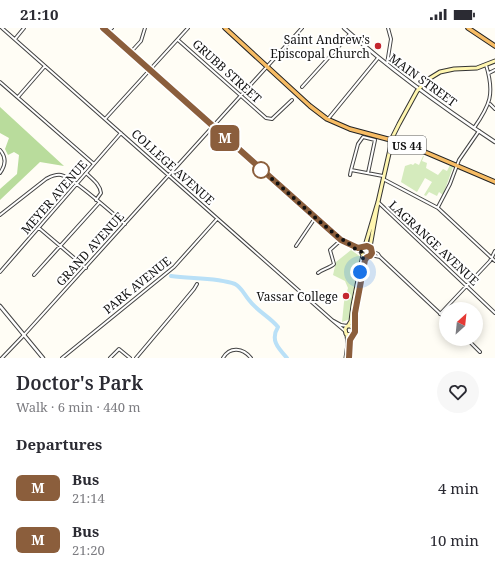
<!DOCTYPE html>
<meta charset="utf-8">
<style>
:root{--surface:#fff;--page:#f7f7f7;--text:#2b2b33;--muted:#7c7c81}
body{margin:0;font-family:"Noto Serif",serif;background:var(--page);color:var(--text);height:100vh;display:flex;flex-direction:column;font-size:15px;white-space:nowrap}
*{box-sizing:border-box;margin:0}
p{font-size:13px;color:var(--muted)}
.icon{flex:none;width:22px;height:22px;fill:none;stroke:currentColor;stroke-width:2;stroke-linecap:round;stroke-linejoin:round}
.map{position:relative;height:330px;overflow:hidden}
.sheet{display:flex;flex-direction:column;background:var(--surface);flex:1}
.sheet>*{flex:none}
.badge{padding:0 8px;border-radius:6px;font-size:14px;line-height:26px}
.needle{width:26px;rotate:27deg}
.buttons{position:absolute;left:439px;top:274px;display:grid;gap:8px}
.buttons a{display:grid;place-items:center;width:44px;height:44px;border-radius:50%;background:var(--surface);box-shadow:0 2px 10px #0003;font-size:20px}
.you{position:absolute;width:20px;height:20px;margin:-10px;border:3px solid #fff;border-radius:50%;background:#1a73e8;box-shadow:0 0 0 6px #1a73e833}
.map>.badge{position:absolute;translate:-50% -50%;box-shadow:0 0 0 2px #fff}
h2{padding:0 16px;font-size:15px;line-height:36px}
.round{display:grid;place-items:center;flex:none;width:42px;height:42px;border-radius:21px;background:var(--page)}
.summary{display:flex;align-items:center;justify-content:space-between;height:68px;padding:0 16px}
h1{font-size:19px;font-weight:600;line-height:30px}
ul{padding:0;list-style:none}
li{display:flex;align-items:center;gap:12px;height:52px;padding:0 16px}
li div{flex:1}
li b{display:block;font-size:15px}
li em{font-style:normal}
li .badge{min-width:44px;font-weight:700;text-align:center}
.status{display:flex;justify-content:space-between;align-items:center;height:28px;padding:0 20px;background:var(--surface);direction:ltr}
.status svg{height:11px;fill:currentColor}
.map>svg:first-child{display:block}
</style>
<div class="status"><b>21:10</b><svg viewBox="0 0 49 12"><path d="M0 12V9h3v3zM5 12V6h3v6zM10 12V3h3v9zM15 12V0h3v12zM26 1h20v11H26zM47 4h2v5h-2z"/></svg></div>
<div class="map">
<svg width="495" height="330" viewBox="0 0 495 330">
<rect width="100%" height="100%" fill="#fffdf5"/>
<path fill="#d5ebbd" d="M423,128H424L422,133L427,135L426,140L438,147L443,141L447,143L450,137L453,139L443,167L439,164L437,168L429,164L426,168L424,167L432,154L425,150L417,164L401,154L405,138L411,136L413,137L415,135L419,137Z
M351,222L361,229L350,291L342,294L344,274L348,260L345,253L333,247L336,234Z"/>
<path fill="#b9dc9c" d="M0,79L64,138L40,134L0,172V161L17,146L19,127L14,124L8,127L5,121L9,110L0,105Z"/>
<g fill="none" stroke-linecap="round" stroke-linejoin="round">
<path stroke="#b9e0f7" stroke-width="4" d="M171,248C190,251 216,249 235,256C242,260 244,266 249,272C257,283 270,289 278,299C270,312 278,320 287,330"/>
<g stroke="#444" stroke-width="4">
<path id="minor" d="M2,0L332,292
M103,0L333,205C341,212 352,220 363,220
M107,4L112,0
M15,11L24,0
M178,12L266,90L272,91L274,89L292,72
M130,25L141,13L145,0
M387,36L391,11L388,0
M489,45L495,42
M0,54L94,136
M302,59L350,6
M18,69L45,38
M490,76L495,81
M105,91L188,0
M328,91L378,30
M474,100C490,77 495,66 486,37
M0,122C6,129 6,137 0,145
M351,142L358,116L363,109L375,112L368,145
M86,145C92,151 100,156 101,165L96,172
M350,147L351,142L383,148
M383,151L438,180L495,233
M379,175L495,285
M438,179L450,156L459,132L479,103
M0,187L46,151C50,149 55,146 61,147C73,149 113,186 125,196
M39,200L86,240
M296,218L315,190
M351,218L353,220L362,224
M371,227L380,229L378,226L372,223
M380,229L446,291
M0,244L121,105
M318,245C323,241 330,240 334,236L330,222L341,212
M34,247L99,175
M440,286L490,233L495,223
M345,303L332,292L341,297L347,298
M467,311L480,324
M2,330L24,307L302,0
M62,330L174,239L217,191
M110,330L119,321L130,330
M136,330L174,285L194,261L197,256
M223,330C230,318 243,320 251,330"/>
</g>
<g stroke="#444" stroke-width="4.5">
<path id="tertiary" d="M344,0C391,42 442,79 495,114
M0,278L43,330"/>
</g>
<g stroke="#333" stroke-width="5">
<path id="secondary" d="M361.5 223a5.5 5.5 0 1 1 11 0a5.5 5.5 0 1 1-11 0Z
M365,218L378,174L393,108L399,96L417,63L427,52L440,44L454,41L477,40L495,33
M370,219L378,174
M348,298L351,293L353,277L363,227
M352,307L346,306L345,301L347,298H350L354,300
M346,330L348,316L347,307
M349,330L350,312L355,304V285L367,229"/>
</g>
<g stroke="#222" stroke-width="5.5">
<path id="trunk" d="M225,0L310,78L327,91L350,101L406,116L495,154
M468,0L495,18"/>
</g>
<use href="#minor" stroke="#fff" stroke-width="2"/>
<use href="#tertiary" stroke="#fff" stroke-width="2.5"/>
<use href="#secondary" stroke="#fff6b0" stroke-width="3"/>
<use href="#trunk" stroke="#f7bc64" stroke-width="3.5"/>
</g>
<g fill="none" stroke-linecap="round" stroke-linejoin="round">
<g stroke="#fff" stroke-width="9">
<path id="line" d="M103,0L333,205L341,212L358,220L367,218L371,220L372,225L370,228L367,229L365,232L355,285V304L350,312L349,330"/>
</g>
<use href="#line" stroke="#8b5e3c" stroke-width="6"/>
<path stroke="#111" stroke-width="4" stroke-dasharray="0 7.2" d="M261,142C290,164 317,195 349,216C353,219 356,222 362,224L363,230L360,244"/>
</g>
<g fill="#c4262e" stroke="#fff" stroke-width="1.5">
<circle cx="378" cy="18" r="4"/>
<circle cx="346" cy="268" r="4"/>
</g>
<circle fill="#fff" stroke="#8b5e3c" stroke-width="2" cx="261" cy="142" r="8"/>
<g text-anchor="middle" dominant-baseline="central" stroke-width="4" stroke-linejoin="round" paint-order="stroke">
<rect fill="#fff" stroke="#585858" stroke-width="1" x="388" y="108" width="38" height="18" rx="3"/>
<g font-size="11" font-weight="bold" fill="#111">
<text x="407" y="117">US 44</text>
</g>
<g font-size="12" fill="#111" stroke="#fff" text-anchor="end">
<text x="370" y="11">Saint Andrew's<tspan x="370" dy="14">Episcopal Church</tspan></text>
<text x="338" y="268">Vassar College</text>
</g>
<g font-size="12" fill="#111" stroke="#fff">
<text transform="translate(227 43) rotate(42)">GRUBB STREET</text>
<text transform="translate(423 52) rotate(36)">MAIN STREET</text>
<text transform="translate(173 139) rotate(42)">COLLEGE AVENUE</text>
<text transform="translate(54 169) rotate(-49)">MEYER AVENUE</text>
<text transform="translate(434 215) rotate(43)">LAGRANGE AVENUE</text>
<text transform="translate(90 221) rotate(-48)">GRAND AVENUE</text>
<text transform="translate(137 257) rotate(-39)">PARK AVENUE</text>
</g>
</g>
</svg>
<div class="buttons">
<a><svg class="needle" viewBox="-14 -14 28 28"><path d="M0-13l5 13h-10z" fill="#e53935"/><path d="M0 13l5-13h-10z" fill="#7c7c81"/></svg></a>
</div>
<div class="you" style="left:360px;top:244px"></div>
<b class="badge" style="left:225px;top:110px;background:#8b5e3c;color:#fff">M</b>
</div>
<section class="sheet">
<div class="summary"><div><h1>Doctor's Park</h1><p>Walk · 6 min · 440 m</p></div><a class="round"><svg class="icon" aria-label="heart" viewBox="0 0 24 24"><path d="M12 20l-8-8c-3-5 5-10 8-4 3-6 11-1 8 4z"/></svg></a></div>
<h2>Departures</h2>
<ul>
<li><span class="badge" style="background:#8b5e3c;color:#fff">M</span><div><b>Bus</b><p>21:14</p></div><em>4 min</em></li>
<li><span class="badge" style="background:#8b5e3c;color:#fff">M</span><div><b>Bus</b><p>21:20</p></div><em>10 min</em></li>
</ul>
</section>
